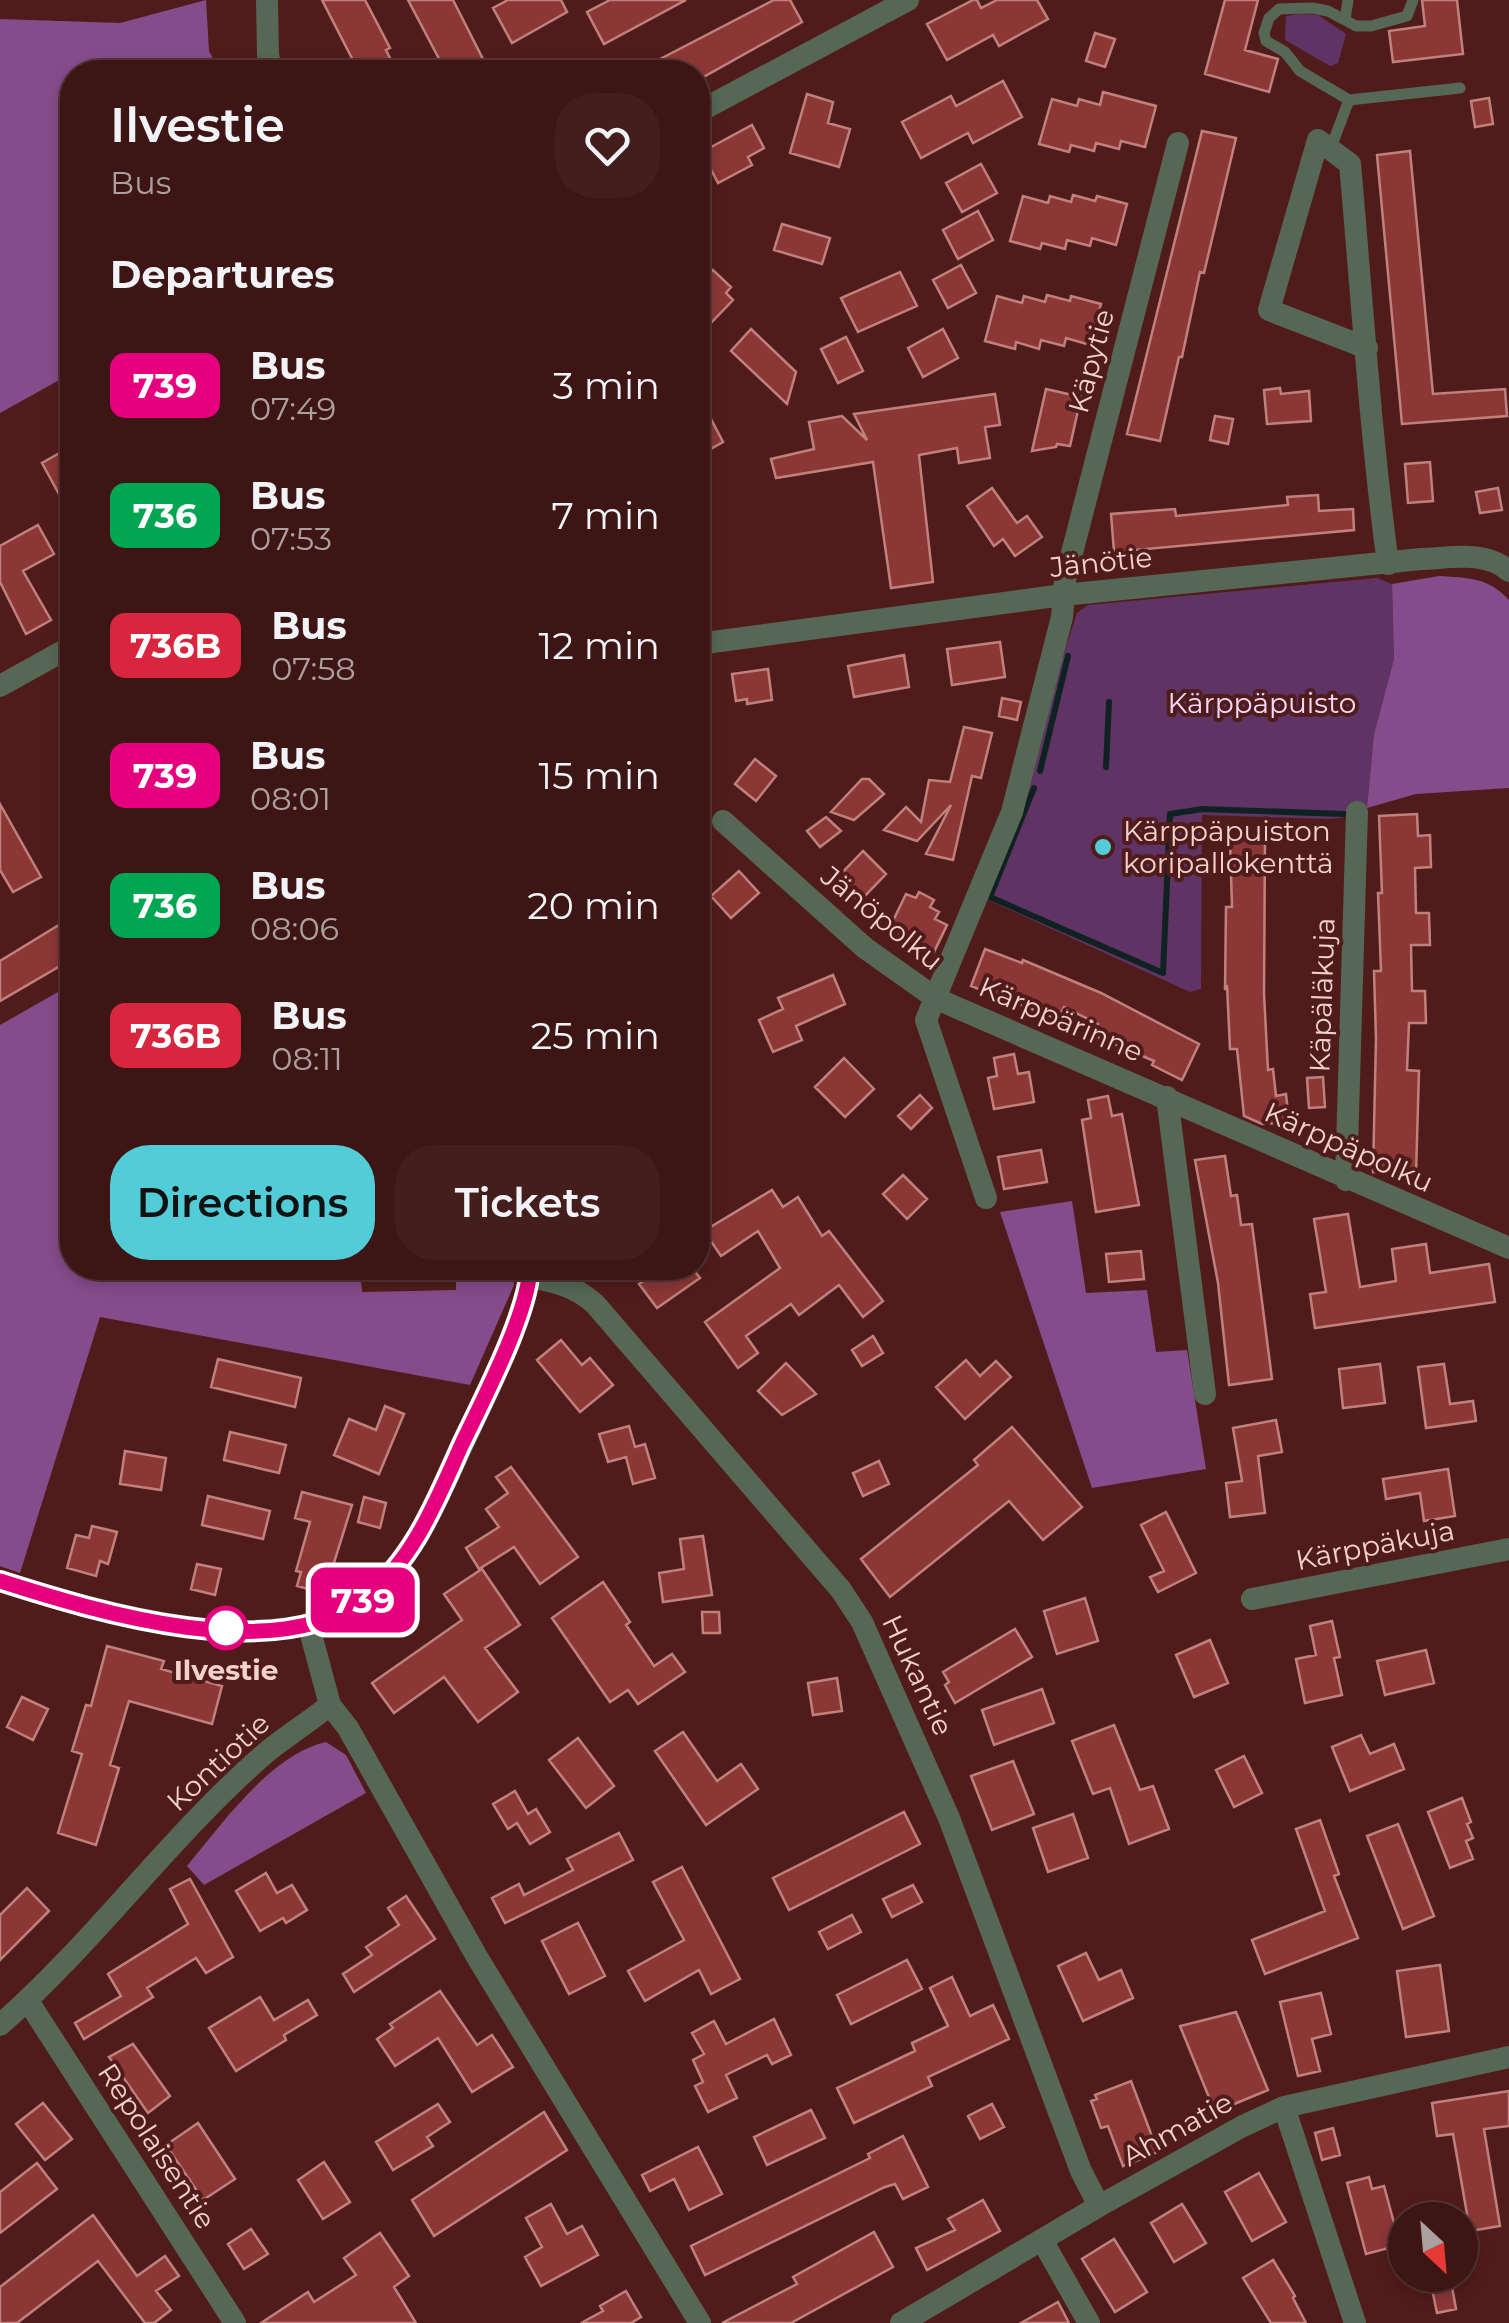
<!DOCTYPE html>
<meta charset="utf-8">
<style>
:root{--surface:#3c1514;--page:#431e1d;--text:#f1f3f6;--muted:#ac9fa0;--line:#553434;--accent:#52ccd6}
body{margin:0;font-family:Montserrat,sans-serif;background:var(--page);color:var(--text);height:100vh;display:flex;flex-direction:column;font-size:38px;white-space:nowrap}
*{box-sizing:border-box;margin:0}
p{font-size:32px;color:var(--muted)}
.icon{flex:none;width:55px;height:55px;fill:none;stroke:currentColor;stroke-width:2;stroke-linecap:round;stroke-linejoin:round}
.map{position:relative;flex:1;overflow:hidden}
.drawer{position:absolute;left:60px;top:60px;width:650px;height:1220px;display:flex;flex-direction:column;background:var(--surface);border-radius:40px;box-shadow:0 5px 15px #0003,0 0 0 2px var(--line)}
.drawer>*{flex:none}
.badge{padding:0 20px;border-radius:15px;font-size:35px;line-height:65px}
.needle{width:65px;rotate:154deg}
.tools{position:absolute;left:1388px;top:2202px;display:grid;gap:20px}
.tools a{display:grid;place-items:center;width:90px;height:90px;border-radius:50%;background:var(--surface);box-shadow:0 5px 15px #0003,0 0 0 2px var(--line);font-size:50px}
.map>.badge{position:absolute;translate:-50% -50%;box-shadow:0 0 0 5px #fff}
h2{padding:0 50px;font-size:38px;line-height:90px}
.round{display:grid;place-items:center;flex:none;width:105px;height:105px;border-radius:40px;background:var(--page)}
.head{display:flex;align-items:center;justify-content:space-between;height:170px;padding:0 50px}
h1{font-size:48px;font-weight:600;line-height:75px}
.button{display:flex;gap:20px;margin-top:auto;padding:20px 50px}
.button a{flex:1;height:115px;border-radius:40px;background:var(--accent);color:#111;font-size:40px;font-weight:600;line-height:115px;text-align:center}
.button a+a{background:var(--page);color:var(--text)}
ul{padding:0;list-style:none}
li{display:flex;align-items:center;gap:30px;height:130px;padding:0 50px}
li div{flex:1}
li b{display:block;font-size:38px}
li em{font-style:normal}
li .badge{min-width:110px;font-weight:700;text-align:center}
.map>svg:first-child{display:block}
</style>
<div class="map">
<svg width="1509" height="2323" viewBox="0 0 1509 2323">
<rect width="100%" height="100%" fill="#501c1b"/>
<path fill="#5f3464" d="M1301,14L1318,15L1346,34L1338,63L1330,66L1285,40L1286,16Z
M1377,578L1392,584L1394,659L1374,734L1367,808L1341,818L1328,819L1202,815L1201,989L1190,992L984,898L1077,613L1088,605Z"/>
<path fill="#854c8b" d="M206,0L209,51L220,72H72V373L0,413V19L120,23Z
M1439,576C1468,578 1488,577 1509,600V788L1416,794L1367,808L1374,734L1394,659L1392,584Z
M72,984V1268H360L362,1292L456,1290V1268H513L514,1285L470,1385L100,1317L20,1573L0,1566V1025Z
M1072,1201L1086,1293L1147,1290L1156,1352L1187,1350L1206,1469L1092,1488L1000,1212Z
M326,1742L346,1755L366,1793L204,1885L187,1866C222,1824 271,1754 326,1742Z"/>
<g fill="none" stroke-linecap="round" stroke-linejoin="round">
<path stroke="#102122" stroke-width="6" d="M1106,767L1109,702
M1040,771L1068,656
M1034,788L990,897L1163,973L1170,814L1203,809L1344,814"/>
</g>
<path fill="#8b3736" stroke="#c0817d" stroke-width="2.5" d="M322,0H365L390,48L386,50L397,72H359Z
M408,0H453L486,65L472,72H446Z
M508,0H561L567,12L512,43L493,8Z
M610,0H686L604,44L587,12Z
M774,0H790L802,22L698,80V72H635Z
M973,0H977L981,8L997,0H1037L1048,19L999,46L993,35L947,60L927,24Z
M1225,0H1258L1245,50L1278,59L1269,92L1205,74Z
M1422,0H1457L1463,54L1393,62L1389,31L1425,26Z
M1095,33L1115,39L1105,67L1086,61Z
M1003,81L1022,117L973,143L968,133L921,158L902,122L951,96L956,106Z
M1103,92L1156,106L1145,147L1121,141L1119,149L1096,143L1094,151L1071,145L1069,152L1039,144L1052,99L1077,106L1079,99L1100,105Z
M807,94L833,102L828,123L850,129L839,167L790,153Z
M1489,98L1493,124L1475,127L1471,101Z
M752,125L764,148L748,157L752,165L718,183L702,152Z
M1202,131L1236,138L1204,273L1200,272L1182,357H1179L1160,441L1127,434Z
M1410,151L1433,394L1505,389L1507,416L1402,424L1377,155Z
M981,164L997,193L962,212L946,183Z
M1073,195L1095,201L1097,196L1127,204L1116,245L1092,238L1090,246L1067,240L1065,249L1042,243L1040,249L1010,241L1023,196L1048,203L1050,196L1071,202Z
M978,211L993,240L958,259L943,230Z
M782,224L830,238L822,264L774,250Z
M961,265L976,293L948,308L933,280Z
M698,267L707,276L713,270L731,287L726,293L733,300L707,327L698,318Z
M900,272L917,306L858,332L841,298Z
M1047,295L1070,301L1071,296L1101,304L1090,345L1066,338L1064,346L1041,340L1039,349L1016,342L1015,349L985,341L997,296L1022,303L1024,296L1045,302Z
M751,329L796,372L787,404L731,351Z
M943,329L958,358L923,377L908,348Z
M846,337L863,371L838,383L821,349Z
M1280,388L1281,394L1309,391L1311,421L1267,424L1264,390Z
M1046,389L1081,397L1070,446L1057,444L1056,447L1032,451Z
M698,394L723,442L698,456Z
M995,394L1000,425L985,427L990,458L959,463L957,448L919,455L933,582L891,588L873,462L776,478L771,459L814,449L809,422L842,416L867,440L854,414Z
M1215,416L1233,419L1228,444L1210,440Z
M72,446V518L42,463Z
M1430,462L1433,501L1408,503L1405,464Z
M992,488L1017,523L1027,516L1042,537L1015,556L1003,539L994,546L967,506Z
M1498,488L1502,510L1480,513L1476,492Z
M1318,495L1319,511L1353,509L1354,530L1114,552L1111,514L1175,509L1176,516L1288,505L1287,497Z
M38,525L54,554L23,571L51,620L26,634L0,582V546Z
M1000,642L1005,677L952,685L947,649Z
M904,655L909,687L854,697L848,666Z
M768,669L772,700L747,704V699L736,701L732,674Z
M1002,698L1021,702L1017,720L999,716Z
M964,727L992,733L981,778L972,776L953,860L926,854L951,805L917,841L884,830L906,807L921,822L929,780L950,782Z
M755,759L776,776L756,801L735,784Z
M862,779H869L884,794L854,820L831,812Z
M0,804L41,877L13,892L0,870Z
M1417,814L1418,836L1430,835L1431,867L1415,868L1416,913H1429L1430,945H1411L1412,991H1425L1426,1023H1409L1407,1070L1419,1071L1416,1174L1373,1172L1376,1039L1374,971H1381L1378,893H1382L1379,816Z
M826,817L841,831L820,847L807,831Z
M1265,839L1264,994L1268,1070L1273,1069L1276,1096L1286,1094L1289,1122L1262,1124L1244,1116L1237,1049H1230L1227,985L1225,990L1226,907H1232L1230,840Z
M863,851L886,874L860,901L836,879Z
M739,871L759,893L731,918L711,896Z
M919,892L934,900L930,907L939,912L935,919L947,925L934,952L899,935L902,930L891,925L906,894L916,898Z
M72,917V959L0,1001V961Z
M985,949L1022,963L1023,960L1101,993L1199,1044L1182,1080L1152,1065L1154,1061L1093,1035L1098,1024L1064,1007L1058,1019L971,986Z
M833,975L845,1004L796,1026L802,1040L773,1052L759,1020L783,1009L778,998Z
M1014,1054L1018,1074L1029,1072L1034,1102L994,1109L988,1078L997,1076L994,1058Z
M844,1058L874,1089L845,1117L815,1087Z
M1323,1077L1325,1107L1309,1108L1307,1078Z
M920,1095L932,1108L911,1129L898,1116Z
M1108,1096L1112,1116L1122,1114L1139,1205L1096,1212L1082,1120L1091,1118L1088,1100Z
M1041,1150L1047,1182L1004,1189L998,1157Z
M1225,1156L1231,1196L1237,1195L1241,1225L1252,1224L1272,1379L1229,1385L1218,1283L1195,1160Z
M903,1175L927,1199L907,1219L883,1194Z
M772,1190L783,1207L798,1197L822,1236L829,1231L883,1301L863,1317L839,1285L799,1315L791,1304L746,1336L758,1353L738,1368L705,1322L780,1268L758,1231L721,1256L704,1231Z
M1348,1214L1360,1287L1396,1281L1392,1249L1426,1244L1430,1273L1489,1264L1495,1302L1315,1328L1310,1294L1326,1292L1314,1219Z
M1141,1251L1144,1279L1109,1282L1106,1254Z
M662,1268H692L700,1278L657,1308L639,1284Z
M873,1336L883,1353L862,1366L852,1350Z
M561,1340L582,1365L590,1358L613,1385L580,1412L537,1360Z
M218,1359L301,1378L295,1407L211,1387Z
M966,1360L980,1376L996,1361L1011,1377L965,1419L936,1387Z
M786,1363L816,1394L782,1415L758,1391Z
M1380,1364L1385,1403L1343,1408L1339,1369Z
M1444,1364L1450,1404L1473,1401L1476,1421L1426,1428L1418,1367Z
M385,1406L404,1414L379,1474L334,1455L349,1419L376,1430Z
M1276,1420L1282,1452L1258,1456L1265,1513L1230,1517L1226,1483L1242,1481L1233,1428Z
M629,1426L635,1447L645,1444L655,1478L633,1484L626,1457L608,1462L599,1434Z
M1012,1427L1082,1507L1043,1540L1009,1501L890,1597L861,1559L978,1465L974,1460Z
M230,1432L286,1445L279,1473L224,1460Z
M125,1451L166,1458L161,1490L120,1484Z
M879,1461L889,1484L863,1496L853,1473Z
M511,1467L578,1557L540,1584L514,1547L479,1569L466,1548L499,1527L486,1509L508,1493L496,1477Z
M1448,1469L1455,1516L1424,1521L1420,1493L1386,1499L1383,1479Z
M302,1492L352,1505L328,1582L318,1579L315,1591L297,1586L301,1572L296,1571L310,1522L295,1518Z
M208,1496L270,1511L263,1539L202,1525Z
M364,1497L386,1503L380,1528L358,1522Z
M1166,1512L1196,1573L1158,1592L1150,1577L1164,1571L1141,1525Z
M92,1526L117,1532L108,1564L100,1561L96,1576L67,1568L76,1535L89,1538Z
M703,1536L712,1595L663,1602L659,1573L684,1569L680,1539Z
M197,1564L221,1569L215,1595L191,1589Z
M482,1569L520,1625L485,1648L518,1692L478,1722L444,1677L394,1713L372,1683L462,1620L444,1594Z
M603,1582L630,1622L626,1625L654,1666L672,1654L685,1672L638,1704L628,1690L610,1702L552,1618Z
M1085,1598L1098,1641L1057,1654L1044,1611Z
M702,1612H719L720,1633H703Z
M1332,1621L1340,1657L1334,1658L1342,1695L1305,1703L1296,1659L1316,1655L1310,1626Z
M1015,1629L1032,1657L955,1703L945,1685L949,1682L943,1672Z
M1210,1640L1228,1683L1194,1697L1176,1655Z
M107,1646L164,1661L161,1669L222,1686L212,1724L129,1701L110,1765L119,1768L96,1845L58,1833L82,1754L72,1751L86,1705L91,1706Z
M1426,1650L1434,1683L1385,1695L1377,1661Z
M837,1678L842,1711L813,1715L808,1683Z
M1042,1689L1054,1723L994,1745L982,1710Z
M22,1697L48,1709L33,1740L7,1727Z
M1114,1725L1140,1790L1153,1786L1169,1829L1129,1844L1110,1788L1093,1794L1072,1741Z
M683,1732L717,1781L741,1764L758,1789L706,1825L655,1751Z
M1361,1735L1370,1754L1394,1744L1404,1769L1350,1791L1332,1747Z
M578,1738L614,1786L586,1808L549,1760Z
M1244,1756L1262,1793L1234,1807L1216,1770Z
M1013,1761L1034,1814L992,1830L971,1776Z
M515,1791L528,1814L536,1809L550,1832L530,1844L517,1823L508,1829L493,1804Z
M1462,1798L1471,1822L1467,1824L1473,1838L1466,1841L1473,1859L1450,1868L1428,1812Z
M904,1812L920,1844L789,1910L773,1878Z
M1073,1814L1088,1858L1048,1872L1033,1828Z
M1320,1820L1339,1874L1334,1876L1358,1938L1265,1974L1252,1940L1325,1911L1296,1829Z
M1398,1824L1434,1916L1403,1929L1367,1836Z
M619,1833L633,1860L505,1923L492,1898L519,1884L524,1895L573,1870L567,1859Z
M682,1867L740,1979L711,1994L699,1970L645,2001L628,1971L684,1940L653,1882Z
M266,1873L277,1893L292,1885L307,1910L286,1923L283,1918L260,1931L236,1891Z
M190,1879L233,1957L206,1973L196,1958L147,1988L153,1997L84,2039L75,2023L121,1996L108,1974L188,1924L170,1889Z
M913,1885L922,1902L892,1917L883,1899Z
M27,1888L49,1911L0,1960V1915Z
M406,1896L435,1939L354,1992L343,1974L372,1955L366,1947L399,1925L388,1908Z
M852,1915L861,1932L828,1949L819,1932Z
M578,1923L605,1976L569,1994L542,1941Z
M1086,1953L1099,1980L1121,1970L1133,1998L1083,2021L1058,1966Z
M907,1960L922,1989L851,2024L837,1995Z
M1440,1965L1449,2031L1406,2037L1397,1971Z
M952,1977L970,2016L993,2005L1009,2039L928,2077L932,2086L854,2123L837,2088L915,2051L912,2043L948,2026L930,1988Z
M440,1991L477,2045L492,2035L513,2067L472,2092L438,2038L395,2066L377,2039L393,2028L390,2024Z
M1321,1993L1331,2034L1312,2039L1320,2071L1298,2076L1280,2002Z
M260,1997L274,2020L308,2000L317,2015L284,2035L286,2040L236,2071L209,2028Z
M1236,2012L1268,2090L1215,2112L1180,2026Z
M774,2019L791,2055L772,2064L767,2055L726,2075L737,2098L708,2112L695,2086L703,2082L693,2060L704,2054L692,2033L714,2021L726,2044Z
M133,2044L170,2096L148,2113L109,2057Z
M1131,2081L1158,2152L1123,2166L1108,2126L1101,2128L1091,2101L1097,2099L1095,2095Z
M1509,2091V2126L1484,2129L1500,2226L1470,2231L1453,2134L1437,2136L1432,2103Z
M43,2103L72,2139L45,2160L16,2124Z
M438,2104L450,2122L427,2137L433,2146L393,2170L376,2142Z
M992,2104L1004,2127L980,2139L968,2116Z
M811,2110L825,2138L767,2165L754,2137Z
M544,2112L567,2150L434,2236L412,2200Z
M198,2123L235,2179L203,2200L166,2145Z
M1333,2128L1340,2155L1322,2160L1315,2133Z
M903,2136L928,2187L903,2199L895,2184L885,2187L705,2275L691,2246L870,2158L868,2154Z
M698,2147L722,2194L689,2210L674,2179L650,2191L642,2175Z
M324,2162L350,2202L323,2219L298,2180Z
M37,2163L57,2189L0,2233V2192Z
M1259,2173L1286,2222L1252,2241L1225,2192Z
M1369,2177L1372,2189L1384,2186L1400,2245L1366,2254L1347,2183Z
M983,2200L1000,2231L927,2270L916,2248L955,2230L948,2219Z
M551,2204L567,2234L582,2226L598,2255L541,2286L525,2257L542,2247L526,2218Z
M1182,2204L1206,2243L1174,2262L1151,2223Z
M93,2215L137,2276L165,2256L179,2276L156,2291L171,2310L154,2323H145L98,2261L17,2323H0V2287Z
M251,2229L268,2254L244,2269L228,2244Z
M874,2232L893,2267L791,2323H722L797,2284L793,2277Z
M380,2233L409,2276L394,2287L416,2323H261L308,2292L314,2302L356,2275L344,2258Z
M1114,2239L1147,2292L1115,2312L1082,2259Z
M1273,2260L1295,2296L1293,2298L1306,2323H1271L1243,2278Z
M1451,2281L1456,2309L1437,2313L1431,2284Z
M626,2291L641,2317L631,2323H581L603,2311L600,2306Z
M1058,2302L1069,2323H1021Z"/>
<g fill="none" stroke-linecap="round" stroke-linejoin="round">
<path stroke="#566755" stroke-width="11" d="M1345,20L1348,0
M1349,100L1300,71L1285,52L1266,41L1264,33L1269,18L1279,9L1312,8L1328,11L1356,26H1371L1407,16L1413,0
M1330,150L1349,100L1460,88"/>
<path stroke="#566755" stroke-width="22" d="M267,0L268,55L272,72
M698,112L908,0
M1367,348L1269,310L1318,140L1350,164C1362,297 1370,432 1388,564
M698,644L1063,595L1421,559C1451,558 1485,550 1509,571
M0,686L72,646
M723,821L865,948L937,999L1509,1248
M1167,1097L1205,1394
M1346,1180L1357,812
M986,1198L926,1020L1012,812L1062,617L1065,580L1178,143
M530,1277C556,1282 575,1286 595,1304L841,1590L862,1622L949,1818L1081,2171L1099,2206
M0,1581C97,1612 279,1667 366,1597C415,1558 437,1499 463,1444C483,1401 528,1313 530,1268
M1252,1599L1509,1549
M330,1705L348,1728L477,1957L700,2323
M28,2001L235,2323
M0,2025C96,1941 171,1834 268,1751C288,1735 310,1721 330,1705L309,1627
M1284,2107L1355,2323
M1042,2240L1089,2323
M901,2323L1099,2206L1243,2126L1284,2107L1509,2057"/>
</g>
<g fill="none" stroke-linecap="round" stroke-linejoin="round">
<g stroke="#fff" stroke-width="22">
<path id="line" d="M0,1581C97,1612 279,1668 366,1597C415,1558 437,1499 462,1444C483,1400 528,1314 530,1268"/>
</g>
<use href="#line" stroke="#e6007e" stroke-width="15"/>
</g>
<circle fill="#52ccd6" stroke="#501c1b" stroke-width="4" cx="1103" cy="847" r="10"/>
<circle fill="#fff" stroke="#e6007e" stroke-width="5" cx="226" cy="1628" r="20"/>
<g text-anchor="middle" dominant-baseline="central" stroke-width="8" stroke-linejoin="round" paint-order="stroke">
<g font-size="28" fill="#f3d1ce" stroke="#501c1b">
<text transform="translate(1091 361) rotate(-75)">Käpytie</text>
<text transform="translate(1101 562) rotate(-6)">Jänötie</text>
<text transform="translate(882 918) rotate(39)">Jänöpolku</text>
<text transform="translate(1322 995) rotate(-88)">Käpäläkuja</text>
<text transform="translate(1061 1019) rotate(23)">Kärppärinne</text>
<text transform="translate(1349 1147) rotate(24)">Kärppäpolku</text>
<text transform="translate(1375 1545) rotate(-11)">Kärppäkuja</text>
<text transform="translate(918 1675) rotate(65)">Hukantie</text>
<text transform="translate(218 1762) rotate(-43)">Kontiotie</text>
<text transform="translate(1177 2129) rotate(-29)">Ahmatie</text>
<text transform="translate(157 2146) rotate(57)">Repolaisentie</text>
</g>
<g font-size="28" fill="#f7d7fa" stroke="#501c1b">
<text x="1262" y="703">Kärppäpuisto</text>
</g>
<g font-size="28" fill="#f3d1ce" stroke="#501c1b" text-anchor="start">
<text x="1123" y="831">Kärppäpuiston<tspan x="1123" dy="32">koripallokenttä</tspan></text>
</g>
<g font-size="28" font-weight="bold" fill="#f3d1ce" stroke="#501c1b">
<text x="226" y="1670">Ilvestie</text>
</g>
</g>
</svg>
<div class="tools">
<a><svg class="needle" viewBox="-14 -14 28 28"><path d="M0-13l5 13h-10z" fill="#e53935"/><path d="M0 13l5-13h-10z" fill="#ac9fa0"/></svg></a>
</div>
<b class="badge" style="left:363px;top:1600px;background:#e6007e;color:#fff">739</b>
<section class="drawer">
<div class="head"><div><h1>Ilvestie</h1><p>Bus</p></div><a class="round"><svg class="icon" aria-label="heart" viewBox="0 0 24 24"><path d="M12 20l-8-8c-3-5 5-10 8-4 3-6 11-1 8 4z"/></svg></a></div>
<h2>Departures</h2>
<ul>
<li><span class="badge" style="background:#e6007e;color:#fff">739</span><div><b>Bus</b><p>07:49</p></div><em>3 min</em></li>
<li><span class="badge" style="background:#00a651;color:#fff">736</span><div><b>Bus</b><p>07:53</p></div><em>7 min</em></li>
<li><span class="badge" style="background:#d7263d;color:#fff">736B</span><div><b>Bus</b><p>07:58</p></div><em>12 min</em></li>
<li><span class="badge" style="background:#e6007e;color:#fff">739</span><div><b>Bus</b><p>08:01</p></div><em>15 min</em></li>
<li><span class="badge" style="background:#00a651;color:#fff">736</span><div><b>Bus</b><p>08:06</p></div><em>20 min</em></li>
<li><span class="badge" style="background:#d7263d;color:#fff">736B</span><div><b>Bus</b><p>08:11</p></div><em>25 min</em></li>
</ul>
<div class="button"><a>Directions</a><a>Tickets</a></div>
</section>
</div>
